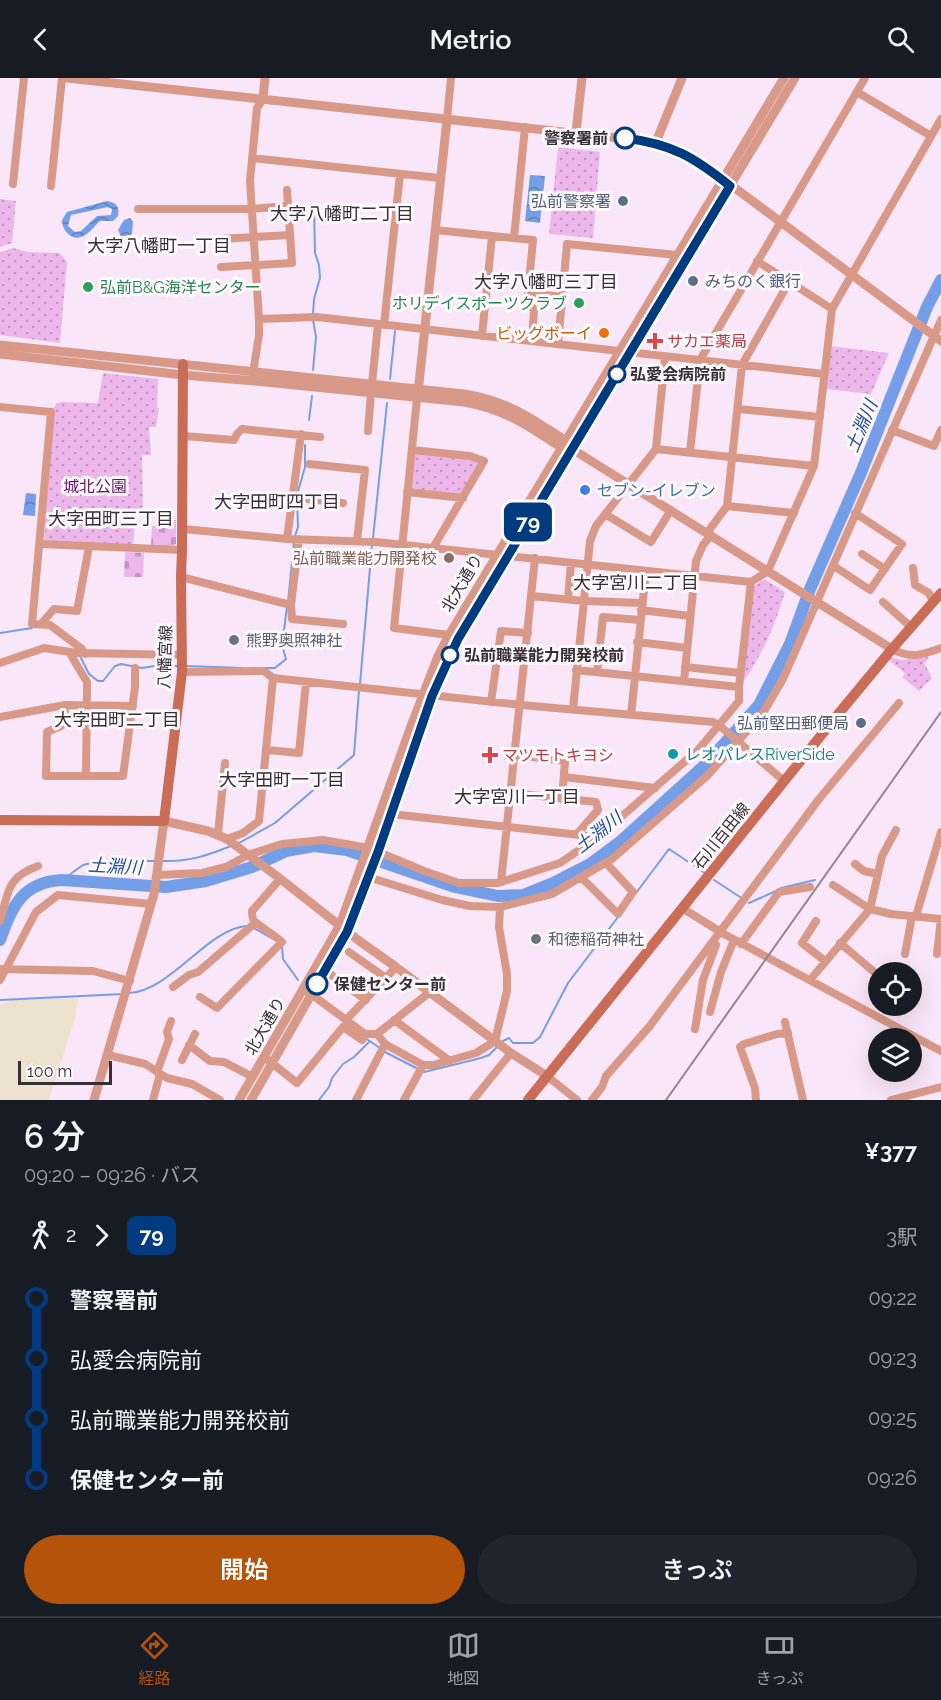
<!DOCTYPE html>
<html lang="ja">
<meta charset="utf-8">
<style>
:root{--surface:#171b24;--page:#20242c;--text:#f1f3f6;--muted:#9ea1a6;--line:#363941;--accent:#b45309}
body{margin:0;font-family:Raleway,"Noto Sans JP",sans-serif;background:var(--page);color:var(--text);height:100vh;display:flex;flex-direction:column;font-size:22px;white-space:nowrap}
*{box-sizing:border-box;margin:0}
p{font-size:20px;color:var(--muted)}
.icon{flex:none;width:33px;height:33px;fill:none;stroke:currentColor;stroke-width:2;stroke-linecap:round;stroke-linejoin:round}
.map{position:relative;height:1022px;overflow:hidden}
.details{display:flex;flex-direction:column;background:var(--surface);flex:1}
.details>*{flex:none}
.badge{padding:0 12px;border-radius:9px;font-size:21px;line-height:39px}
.buttons{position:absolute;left:868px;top:884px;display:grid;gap:12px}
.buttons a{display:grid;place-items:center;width:54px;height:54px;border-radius:50%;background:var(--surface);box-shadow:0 6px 24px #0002;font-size:30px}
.scale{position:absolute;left:18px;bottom:15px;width:94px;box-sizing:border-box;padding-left:6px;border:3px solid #362f36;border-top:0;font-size:16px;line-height:21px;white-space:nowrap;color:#362f36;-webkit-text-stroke:4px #fdf9fd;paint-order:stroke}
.map>.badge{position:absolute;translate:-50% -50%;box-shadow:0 0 0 3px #fff}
.legs{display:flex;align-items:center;gap:9px;height:66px;padding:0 24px;font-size:20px}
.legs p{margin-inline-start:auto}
.summary{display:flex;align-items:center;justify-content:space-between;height:102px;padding:0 24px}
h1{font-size:33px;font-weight:600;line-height:45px}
.primary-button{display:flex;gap:12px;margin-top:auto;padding:12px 24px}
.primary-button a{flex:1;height:69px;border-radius:36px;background:var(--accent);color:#fff;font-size:24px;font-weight:600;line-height:69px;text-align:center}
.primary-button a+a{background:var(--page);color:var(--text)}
ul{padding:0 24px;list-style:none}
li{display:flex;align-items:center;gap:21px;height:60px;font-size:22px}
li i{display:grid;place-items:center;width:9px;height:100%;margin:0 8px;background:currentColor}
li i::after{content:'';width:15px;height:15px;margin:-8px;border:4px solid;border-radius:50%;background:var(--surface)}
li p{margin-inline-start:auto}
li:first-child i{background:linear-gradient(#0000 50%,currentColor 0)}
li:last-child i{background:linear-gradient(currentColor 50%,#0000 0)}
header{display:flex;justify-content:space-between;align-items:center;height:78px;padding:0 24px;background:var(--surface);font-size:27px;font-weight:600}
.tab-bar{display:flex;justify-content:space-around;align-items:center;height:84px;border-top:2px solid var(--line);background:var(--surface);font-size:16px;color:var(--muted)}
.tab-bar a{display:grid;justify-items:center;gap:3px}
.tab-bar .current{color:var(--accent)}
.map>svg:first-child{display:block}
</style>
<header><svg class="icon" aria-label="back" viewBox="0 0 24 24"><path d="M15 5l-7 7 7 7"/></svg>Metrio<svg class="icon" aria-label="search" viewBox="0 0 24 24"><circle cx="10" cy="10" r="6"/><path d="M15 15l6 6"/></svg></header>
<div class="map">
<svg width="941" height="1022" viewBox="0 0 941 1022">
<defs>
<pattern id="cemetery-stones" width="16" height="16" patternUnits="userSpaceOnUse" patternTransform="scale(1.5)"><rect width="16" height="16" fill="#eeb7ec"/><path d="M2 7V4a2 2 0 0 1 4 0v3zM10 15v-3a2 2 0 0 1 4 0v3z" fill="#c295c0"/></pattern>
<pattern id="park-dots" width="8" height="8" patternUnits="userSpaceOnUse" patternTransform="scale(1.5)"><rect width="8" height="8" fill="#eeb7ec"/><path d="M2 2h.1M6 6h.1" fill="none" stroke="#c295c0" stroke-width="1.8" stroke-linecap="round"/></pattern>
<pattern id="water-waves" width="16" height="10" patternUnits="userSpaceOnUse" patternTransform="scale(1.5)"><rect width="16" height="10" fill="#749ee8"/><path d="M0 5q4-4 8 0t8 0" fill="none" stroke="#6081bd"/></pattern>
</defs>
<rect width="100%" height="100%" fill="#fae6f9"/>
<path fill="#ede2ce" d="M78,920L75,940L49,1022H0V927L12,922Z"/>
<path fill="url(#cemetery-stones)" d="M168,439V441L176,442V466L172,468H151L152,448H156V440Z
M125,474L144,475L143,499H124Z"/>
<path fill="url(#park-dots)" d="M558,69L600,74L593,160L549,156Z
M0,121L16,123L12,165L0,169Z
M13,170L28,174L60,175L67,184L60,265L0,257V174Z
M830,268L889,275L871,316L825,311Z
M103,295L158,301L157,329L159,331L156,349H149L151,377H142L143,429L136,433L133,468L44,464L53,331L57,325L61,324L98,325Z
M418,375L479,383L480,385L462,416L459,417L411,411L415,377Z
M761,502H766L785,514C776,545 762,578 743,604L753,510Z
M927,578L929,581L924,585L932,600L919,613L902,599L905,595L888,582L890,579L902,582Z"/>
<path fill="url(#water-waves)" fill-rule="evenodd" d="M530,97L545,98L540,145L525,143Z
M107,123C116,124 120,129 118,138L113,143H100C95,147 91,154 85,157C74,165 62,154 62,142L67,134ZM108,129L112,131L111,137L97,138L81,153L75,154L68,148L71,137Z
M130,140L133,144L132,156L128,158H121L118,152L124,142Z
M26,415L36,416L35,438L23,437Z"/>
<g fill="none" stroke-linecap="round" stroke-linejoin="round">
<path stroke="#749ee8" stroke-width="2" d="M313,236L314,221L320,200L319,187L315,175L314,130
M313,292L316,259L313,242
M390,301L395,253
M309,342L312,318
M297,417L305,389V367
M295,458L298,449L297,422
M373,460L387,325
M288,524L294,464
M0,555L32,550
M80,578L89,596L98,603H103L115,588L121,586L142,590L161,587L177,588
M186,588L243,590
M264,590H275L286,581L282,567L287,529
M360,606L372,467
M239,765L275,745L354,677L359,612
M161,783C188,784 206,778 231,768
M62,802L83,787L99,783H155
M714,802L740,819
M781,810L815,802
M636,815L669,771L705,795
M749,825L776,813
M252,849L273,861
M282,869L283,881L298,902
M129,915C171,913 208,850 247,848
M0,922L123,916
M365,960L380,970
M503,963L509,960L513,965H533L540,959L568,905L618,839
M385,974L424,994L481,980L489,977L497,969
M319,1022L329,1009L332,1000L343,986L354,979L370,963"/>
<path stroke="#749ee8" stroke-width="12" d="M0,862C12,829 22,804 62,802L166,809L206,803L252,789L286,773L314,768L347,772L455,809L498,818L523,817L553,805L590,786L621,763L706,686L759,627L790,566L810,511L860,397L927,229L941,202"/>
<path stroke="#d89989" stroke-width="8" d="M857,14L931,58
M447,41L451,0
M252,80L440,100
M13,106L24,0
M51,108L62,0
M138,131H252L288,128
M435,152L533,162L528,215L562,219
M514,160L525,49
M218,161L290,157
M757,183L832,231
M221,189L292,185L287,112
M530,226L534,232L532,263
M259,241L317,239L824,296
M384,247L400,96
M482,258L492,158
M558,266L567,166L677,177
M253,295L259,257V241L250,103L257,30L263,21
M372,306L378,246
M417,320L394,550L449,557
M0,329L51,334L32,546L50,547L82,571L85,576
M738,331L820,339
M892,352L934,368L941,352
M368,353L371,315
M183,358L234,362L237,356L242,351L320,359
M656,371L814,388
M412,372L470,378L484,383L433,470
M690,374L700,282L865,0
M309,386L365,392L357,463
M407,414L463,420
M291,419L343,425
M727,428L794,435
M605,436L651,464L671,432
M183,451L287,461L376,464L751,504L768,493L814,388L832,231L941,41
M707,455L727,428L742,287L789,204
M287,461L301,356
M299,461L291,527L292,541L343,546
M40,466L182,472
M862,476L885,491
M834,488L870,512L902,466L855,435
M913,490L915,507L929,515L933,524
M181,499L291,527
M532,518L584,523L642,525
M568,521L571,485
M883,524L911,549
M641,532L690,538
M41,546L54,531L77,533L89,469
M637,564L687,570
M892,571C910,581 922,577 941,570
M69,574L87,604L86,698
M0,585L44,570L77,575L182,577
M685,589L740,595
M576,592L739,609
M182,594L264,593L273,600L521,627L713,644L720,648L784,703
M597,594L603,539L640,542
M684,603L696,483L703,467L711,457
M491,624L501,553L528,555
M65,627V636L61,648L47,654L46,698H123L135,609V590
M573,631L590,463L596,448L656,371L665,279
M631,637L646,493
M0,639L65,627L133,628
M267,672L299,675L306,604
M516,677L565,683L562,721
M564,699L655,710
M512,715L596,724L598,732L577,756
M391,736L598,759
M218,756L225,685
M227,761L243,755L259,743L273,600
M855,786L864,793L878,796
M157,797L202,795L226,789L248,777L282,766L323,762L369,770L424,793L459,805H498L560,785L598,759L698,672L739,623V609L751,504
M368,799L442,822L470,828L500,829L552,816L612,781L707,698L763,635L783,601L941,242
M582,800L618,836L633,814L606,785
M501,804L535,480
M833,807L870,831L882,778L896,752
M682,830L724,856L941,973
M916,838L941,754
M0,843C9,815 5,800 38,788
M816,843L802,865L825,883
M840,865L873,893
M741,866L779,814L810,809
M349,874L386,900
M905,876L912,838
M937,876L941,841
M0,891L93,893L130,903
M330,896L366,922
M0,902L36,834L58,817L151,826
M810,902L870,831L891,836L941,841
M173,909L189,897L198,894L255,845
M307,913L365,956H377L430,914
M200,919L217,930L282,864C278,860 256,845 254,843C252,840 252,836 252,833L280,801
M710,934L721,894L734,862
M347,941L396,889
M394,942L450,983
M785,944L803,1022
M695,951L703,902L716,867
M377,956L385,966L423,987H433L476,975L495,963L507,913V896L499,849L500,829
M189,967L210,983L224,984L253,999
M108,977L145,986L167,1000L192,1006L220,1022
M182,982L195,956
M268,982L297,1005L343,949L362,962L365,956
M157,994L169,961L167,954L171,943
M547,998L577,1022
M153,1022L160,996
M356,1022L385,966
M404,1022L423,987
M473,1022L511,975
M592,1022L602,1009L606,998L649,949L819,721L899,625
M756,1022L755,1010L740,969L744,966L777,956L788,955
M891,1022L941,1009"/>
<path stroke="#d89989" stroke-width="9" d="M67,0L656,64L675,71L712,93L941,263
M263,21L265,0
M576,54L582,0
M656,64L682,0
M0,267L464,316C496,321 520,333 546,350C556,356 565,361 572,371L892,571
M0,276L183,297L255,303L464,324C505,331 528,348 562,370H567
M418,315L447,41
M94,1022L154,816L164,743L208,753L227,761L278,799L358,862L396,889L511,975L547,998
M239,1022L340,847L411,648L438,578L449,557L784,0
M251,1022L347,854L378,774L432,618L457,561L795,0"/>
<path stroke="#c96d56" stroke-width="10" d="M0,742L164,743L182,594L181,499L182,472L183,286
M528,1022L835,640L892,571L941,515"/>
<path stroke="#938692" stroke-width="2" d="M666,1022L941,634"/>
</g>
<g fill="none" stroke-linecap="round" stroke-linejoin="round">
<g stroke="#fff" stroke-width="14">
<path id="line-1" d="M317,906L347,854L378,774L432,618L458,561L730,108C694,79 672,66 625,60"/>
</g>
<use href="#line-1" stroke="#003b80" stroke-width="9"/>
</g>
<g fill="#fff" stroke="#003b80" stroke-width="3">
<circle cx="625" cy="60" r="10"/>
<circle cx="617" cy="296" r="8"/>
<circle cx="450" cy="577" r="8"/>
<circle cx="317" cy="906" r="10"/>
</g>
<g fill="#5c6f8a" stroke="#fdf9fd" stroke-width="2">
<circle cx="623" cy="123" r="6"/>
<circle cx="693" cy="203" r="6"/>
<circle cx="861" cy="645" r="6"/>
</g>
<g fill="#2e9e5b" stroke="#fdf9fd" stroke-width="2">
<circle cx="88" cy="209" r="6"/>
<circle cx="579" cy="225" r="6"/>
</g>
<circle fill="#e8710a" stroke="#fdf9fd" stroke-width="2" cx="604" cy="255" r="6"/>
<g fill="#e0444e" stroke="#fdf9fd" stroke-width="2">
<path d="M652 254h6v6h6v6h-6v6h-6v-6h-6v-6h6z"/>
<path d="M487 668h6v6h6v6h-6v6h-6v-6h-6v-6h6z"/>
</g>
<circle fill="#3f7fe0" stroke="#fdf9fd" stroke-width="2" cx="585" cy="412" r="6"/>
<circle fill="#8d6e63" stroke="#fdf9fd" stroke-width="2" cx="449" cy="480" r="6"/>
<g fill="#6b7280" stroke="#fdf9fd" stroke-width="2">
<circle cx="234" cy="562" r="6"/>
<circle cx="536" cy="861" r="6"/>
</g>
<circle fill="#0f9aa8" stroke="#fdf9fd" stroke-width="2" cx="673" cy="676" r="6"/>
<g text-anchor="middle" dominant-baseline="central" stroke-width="6" stroke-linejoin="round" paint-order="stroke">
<g font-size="16" font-weight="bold" fill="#362f36" stroke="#fdf9fd" text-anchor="start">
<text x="608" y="60" text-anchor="end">警察署前</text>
<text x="630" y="296">弘愛会病院前</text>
<text x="464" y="577">弘前職業能力開発校前</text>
<text x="334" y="906">保健センター前</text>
</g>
<g font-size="16" fill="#4e5e75" stroke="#fdf9fd" text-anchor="end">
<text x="611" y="123">弘前警察署</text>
<text x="705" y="203" text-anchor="start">みちのく銀行</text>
<text x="849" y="645">弘前堅田郵便局</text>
</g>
<g font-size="16" fill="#27864d" stroke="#fdf9fd" text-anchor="start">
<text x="100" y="209">弘前B&amp;G海洋センター</text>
<text x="567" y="225" text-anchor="end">ホリデイスポーツクラブ</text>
</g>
<g font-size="16" fill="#c56008" stroke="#fdf9fd" text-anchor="end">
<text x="592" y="255">ビッグボーイ</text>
</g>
<g font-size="16" fill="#be3a42" stroke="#fdf9fd" text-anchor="start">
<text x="667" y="263">サカエ薬局</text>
<text x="502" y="677">マツモトキヨシ</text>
</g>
<g font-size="16" fill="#671769" stroke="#fdf9fd">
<text x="95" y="408">城北公園</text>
</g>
<g font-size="16" fill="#366cbe" stroke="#fdf9fd" text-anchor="start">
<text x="597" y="412">セブン-イレブン</text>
</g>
<g font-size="16" fill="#785e54" stroke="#fdf9fd" text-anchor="end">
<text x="437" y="480">弘前職業能力開発校</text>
</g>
<g font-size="16" fill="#362f36" stroke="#fdf9fd">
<text transform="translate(462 505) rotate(-59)">北大通り</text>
<text transform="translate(165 579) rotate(-88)">八幡宮線</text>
<text transform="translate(721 758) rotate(-51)">石川百田線</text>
<text transform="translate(265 948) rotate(-60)">北大通り</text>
</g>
<g font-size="16" fill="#5b616d" stroke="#fdf9fd" text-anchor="start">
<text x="246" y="562">熊野奥照神社</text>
<text x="548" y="861">和徳稲荷神社</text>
</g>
<g font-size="16" fill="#0d838f" stroke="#fdf9fd" text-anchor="start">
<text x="685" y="676">レオパレスRiverSide</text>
</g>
<g font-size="18" fill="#362f36" stroke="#fdf9fd">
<text x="342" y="135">大字八幡町二丁目</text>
<text x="159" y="167">大字八幡町一丁目</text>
<text x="546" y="203">大字八幡町三丁目</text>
<text x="277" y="423">大字田町四丁目</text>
<text x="111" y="440">大字田町三丁目</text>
<text x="636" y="504">大字宮川二丁目</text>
<text x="117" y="641">大字田町二丁目</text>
<text x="282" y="701">大字田町一丁目</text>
<text x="517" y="718">大字宮川一丁目</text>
</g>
<g font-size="18" font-style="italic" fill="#214fa6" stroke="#fdf9fd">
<text transform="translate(861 348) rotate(-67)">土淵川</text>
<text transform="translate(598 754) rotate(-38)">土淵川</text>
<text transform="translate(115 788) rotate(3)">土淵川</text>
</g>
</g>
</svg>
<div class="buttons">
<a><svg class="icon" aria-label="locate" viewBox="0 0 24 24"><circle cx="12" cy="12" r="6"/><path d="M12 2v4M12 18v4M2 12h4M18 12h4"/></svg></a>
<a><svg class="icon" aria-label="layers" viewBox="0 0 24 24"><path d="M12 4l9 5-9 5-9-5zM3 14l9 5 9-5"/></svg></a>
</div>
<div class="scale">100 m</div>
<b class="badge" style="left:528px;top:444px;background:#003b80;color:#fff">79</b>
</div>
<section class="details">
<div class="summary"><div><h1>6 分</h1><p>09:20 – 09:26 · バス</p></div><b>¥377</b></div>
<div class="legs"><svg class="icon" aria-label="walk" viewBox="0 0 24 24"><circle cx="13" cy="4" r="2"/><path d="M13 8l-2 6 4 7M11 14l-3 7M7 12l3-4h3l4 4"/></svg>2<svg class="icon" aria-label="forward" viewBox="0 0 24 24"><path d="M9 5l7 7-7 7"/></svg><b class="badge" style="background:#003b80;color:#fff">79</b><p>3駅</p></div>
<ul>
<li><i style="color:#003b80"></i><b>警察署前</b><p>09:22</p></li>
<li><i style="color:#003b80"></i><span>弘愛会病院前</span><p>09:23</p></li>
<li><i style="color:#003b80"></i><span>弘前職業能力開発校前</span><p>09:25</p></li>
<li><i style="color:#003b80"></i><b>保健センター前</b><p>09:26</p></li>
</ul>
<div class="primary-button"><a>開始</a><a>きっぷ</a></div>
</section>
<nav class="tab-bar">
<a class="current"><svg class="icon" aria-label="directions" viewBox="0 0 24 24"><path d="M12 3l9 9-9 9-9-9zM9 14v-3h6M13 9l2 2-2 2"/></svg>経路</a>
<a><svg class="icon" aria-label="map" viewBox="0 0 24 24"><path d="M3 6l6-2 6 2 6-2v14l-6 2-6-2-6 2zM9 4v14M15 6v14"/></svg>地図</a>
<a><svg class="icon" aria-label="tickets" viewBox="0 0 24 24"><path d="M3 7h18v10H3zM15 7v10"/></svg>きっぷ</a>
</nav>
